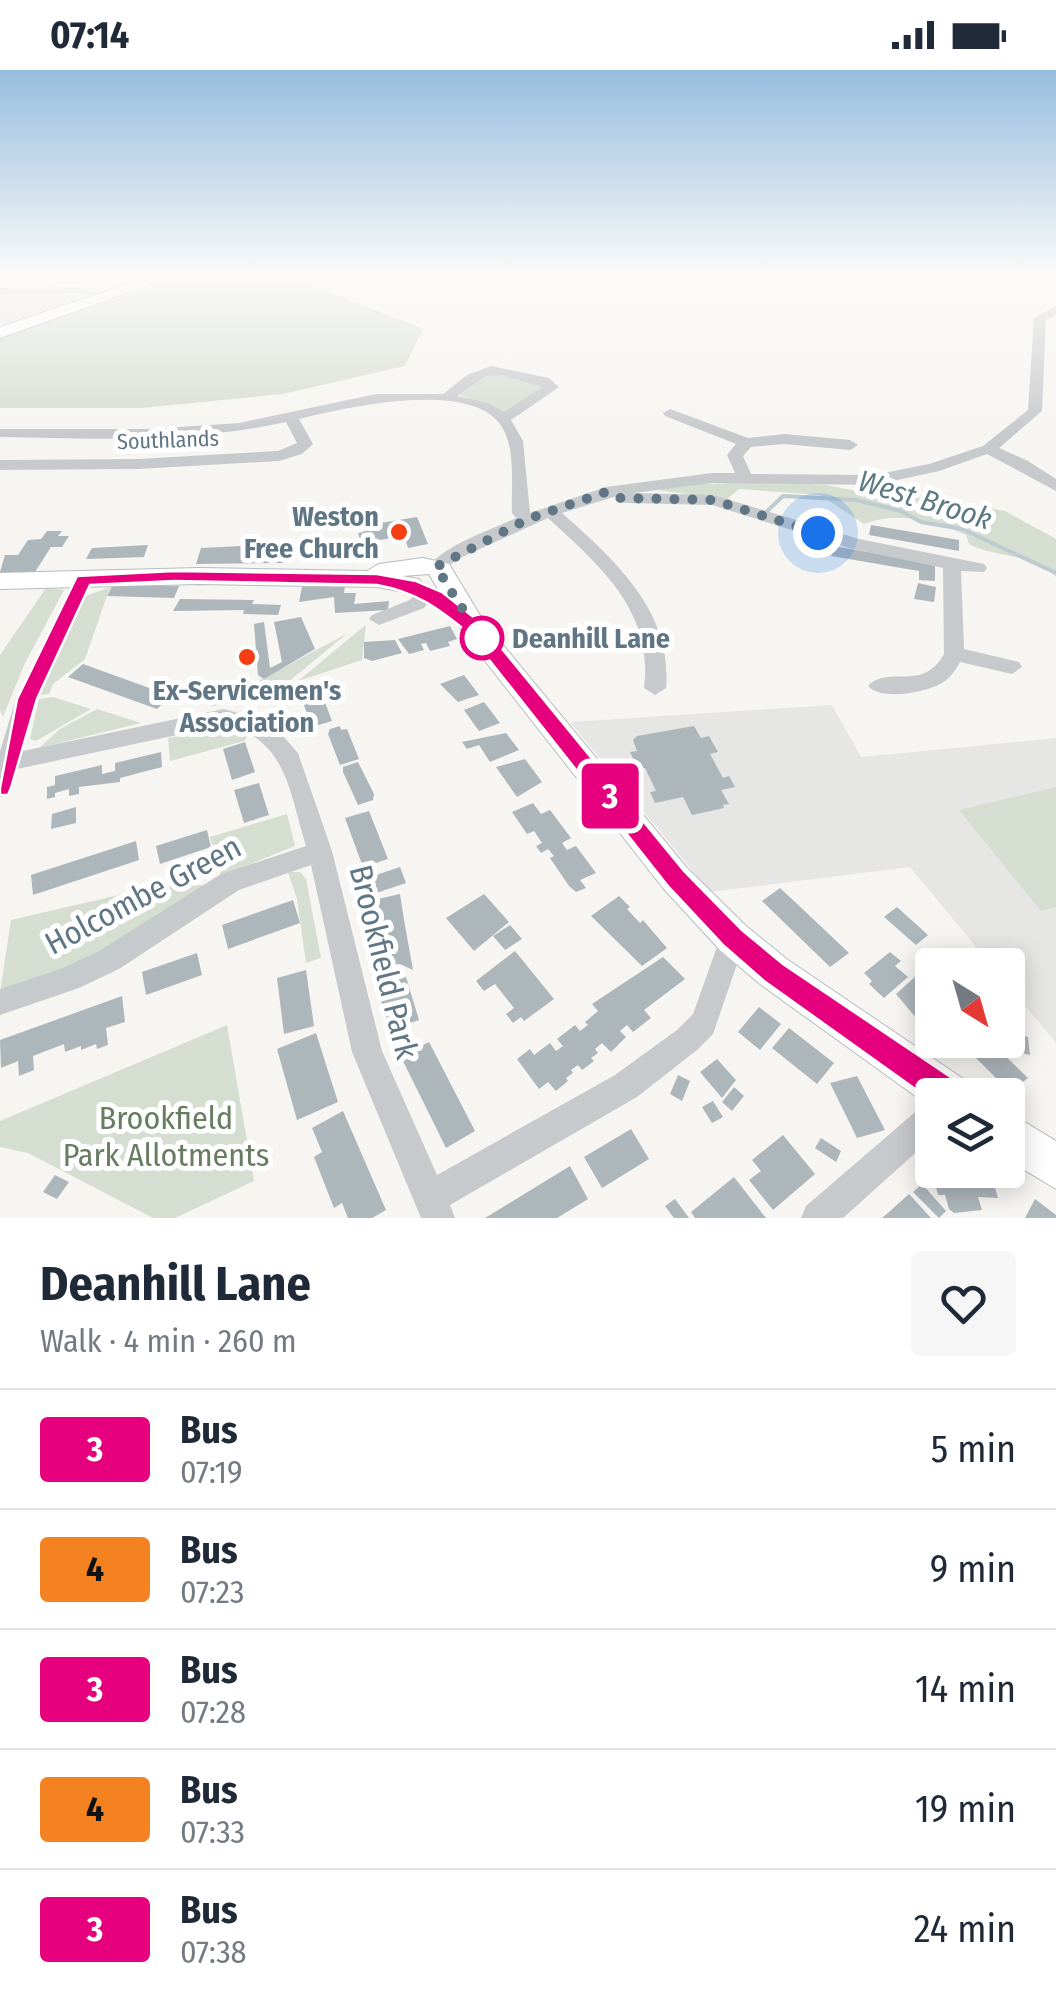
<!DOCTYPE html>
<meta charset="utf-8">
<style>
:root{--surface:#fff;--page:#f6f6f7;--text:#1f2937;--muted:#747a83;--line:#e0e1e3}
body{margin:0;font-family:"Fira Sans Condensed",sans-serif;background:var(--page);color:var(--text);height:100vh;display:flex;flex-direction:column;font-size:38px;white-space:nowrap}
*{box-sizing:border-box;margin:0}
p{font-size:32px;color:var(--muted)}
.icon{flex:none;width:55px;height:55px;fill:none;stroke:currentColor;stroke-width:2;stroke-linecap:round;stroke-linejoin:round}
.map{position:relative;height:1148px;overflow:hidden}
.sheet{display:flex;flex-direction:column;background:var(--surface);flex:1}
.sheet>*{flex:none}
.badge{padding:0 20px;border-radius:8px;font-size:35px;line-height:65px}
.needle{width:65px;rotate:143deg}
.tools{position:absolute;left:915px;top:878px;display:grid;gap:20px}
.tools a{display:grid;place-items:center;width:110px;height:110px;border-radius:10px;background:var(--surface);box-shadow:0 5px 25px #0003;font-size:50px}
.you{position:absolute;width:50px;height:50px;margin:-25px;border:8px solid #fff;border-radius:50%;background:#1a73e8;box-shadow:0 0 0 15px #1a73e833}
.map>.badge{position:absolute;translate:-50% -50%;box-shadow:0 0 0 5px #fff}
.round{display:grid;place-items:center;flex:none;width:105px;height:105px;border-radius:10px;background:var(--page)}
.overview{display:flex;align-items:center;justify-content:space-between;height:170px;padding:0 40px}
h1{font-size:48px;font-weight:700;line-height:75px}
ul{padding:0;list-style:none}
li{display:flex;align-items:center;gap:30px;height:120px;padding:0 40px;border-top:2px solid var(--line)}
li div{flex:1}
li b{display:block;font-size:38px}
li em{font-style:normal}
li .badge{min-width:110px;font-weight:700;text-align:center}
.status{display:flex;justify-content:space-between;align-items:center;height:70px;padding:0 50px;background:var(--surface);direction:ltr}
.status svg{height:28px;fill:currentColor}
.map>svg:first-child{display:block}
</style>
<div class="status"><b>07:14</b><svg viewBox="0 0 49 12"><path d="M0 12V9h3v3zM5 12V6h3v6zM10 12V3h3v9zM15 12V0h3v12zM26 1h20v11H26zM47 4h2v5h-2z"/></svg></div>
<div class="map">
<svg width="1056" height="1148" viewBox="0 0 1056 1148">
<rect width="100%" height="100%" fill="#f6f5f1"/>
<path fill="#e6e7e4" d="M0,224H79L88,227L0,259Z
M832,635L861,687L1056,668V973L1008,915V895H991L910,797L710,822L570,652Z"/>
<path fill="#d6ded2" d="M190,204H285L423,259L405,296L283,324L141,338H0V268Z
M487,302L539,313L545,318L504,342L459,325Z
M776,412L826,415L867,423L876,415L899,412L956,432L1005,441L1056,469V507C1034,482 997,489 969,474L966,465C934,450 897,441 864,454L820,425L739,419L726,430L658,420L663,415Z
M110,517L85,589L53,614L49,624L40,625L83,527Z
M46,518L64,520L24,595L3,647L0,640V585Z
M366,555L362,590L298,611L357,562Z
M348,563L276,622L210,637Z
M53,627L91,639L36,671L30,669L39,629Z
M97,639L141,653L39,678L60,659Z
M218,659L250,664L244,671L170,691L168,668Z
M1056,717V837L1041,841L959,740Z
M287,744L295,776L221,806L210,767Z
M288,802H300L306,809L321,888L306,893L297,829Z
M209,815L94,887L0,923L11,850L153,817Z
M227,955L254,1111L175,1148H153L28,1083L0,1077V1051Z"/>
<g fill="none" stroke-linecap="round" stroke-linejoin="round">
<path stroke="#becbd0" stroke-width="4" d="M762,446L783,426L856,430L901,441L921,452L962,459L1056,503"/>
</g>
<path fill="#adb6bb" d="M417,447L428,474L408,478L404,466L361,473L358,463L364,462L362,456Z
M871,455L959,470V481L869,465Z
M47,461H62L58,466H69L62,477H51L35,502H0L5,485H18L28,470L41,469Z
M148,475L144,487L86,489L92,478Z
M261,475L290,476L287,493L196,494L201,478Z
M834,476L935,494V511L919,510V501L831,486Z
M918,513L936,517L934,532L914,529Z
M112,516H179L174,528L107,526Z
M345,516L344,523H356L354,534L389,531L388,540L335,543L334,527L299,532L302,517Z
M180,529L254,530L252,534L281,535L278,545L243,544L244,540L173,541Z
M301,547L315,579L264,609L258,605L254,554L264,552L270,598L282,592L274,552Z
M450,556L457,569L448,572L450,576L430,581L426,573L421,574L424,580L409,584L398,569Z
M395,570L402,583L372,591L364,588V572Z
M83,594L141,615L172,626L157,639L68,607Z
M464,605L479,625L458,632L440,614Z
M318,614L332,651L312,657L298,619Z
M484,632L500,653L479,661L464,640Z
M340,656L341,660L347,659L359,689L340,695L328,664L330,659Z
M694,656L701,668L709,666L718,682L710,684L723,708L729,706L735,717L721,720L729,734L723,735L724,738L692,745L683,727L655,733L650,722L656,721L645,698L638,699L630,682L637,681L633,670L637,666Z
M506,663L519,680L490,692L479,675L467,679L462,672Z
M245,672L255,702L232,710L223,679Z
M161,682L162,697L120,708V712L79,717V724L69,726V719L55,723V727L47,729V717L55,715V706L102,695V704L115,701V693Z
M525,689L542,712L517,727L496,697Z
M358,692L374,724L373,730L358,735L343,702V697Z
M259,713L269,745L244,753L234,720Z
M533,733L541,744L550,740L571,768L562,773L567,780L576,776L596,803L580,810L586,818L576,822L569,816L550,788L554,786L548,779L541,783L536,776L542,773L534,761L527,764L512,742Z
M76,737V753L51,759L52,744Z
M369,741L388,789L363,797L345,748Z
M207,760L211,777L160,794L156,776Z
M136,771L139,790L33,825L31,805Z
M400,797L406,813L376,823L374,818L368,820L364,809Z
M780,818L793,830L849,883L830,897L762,831Z
M400,824L404,850L413,900L400,894L379,896L369,831Z
M484,824L509,852L474,881L446,848Z
M619,826L630,837L627,839L640,853L643,850L667,878L642,896L591,846Z
M293,830L300,853L228,879L222,855Z
M897,837L928,865L916,875L884,847Z
M510,855L522,869L505,880L493,866Z
M515,881L554,929L524,951L521,947L513,953L506,944L514,938L495,914L484,921L476,911Z
M890,882L901,891L895,896L908,907L884,928L869,914L872,911L864,903Z
M197,883L202,905L146,925L142,902Z
M663,887L685,909L644,940L651,948L633,962L627,955L620,961L626,967L611,982L602,973L595,979L598,983L591,988L594,991L582,1000L578,995L571,1000L573,1003L566,1008L568,1011L556,1021L548,1012L539,1019L517,989L530,979L534,985L550,973L556,981L563,976L557,969L575,955L580,961L588,955L585,952L598,941L592,934Z
M306,900L314,956L284,964L277,908Z
M916,906L932,920V935L917,949L896,924Z
M406,907L419,950L390,960L377,917Z
M122,926L125,952L106,958L108,975L97,979L96,974L81,980V976L65,982L64,974L33,986L34,1000L19,1006L18,991L1,998L0,970Z
M759,937L781,954L760,980L738,962Z
M789,958L834,993L817,1014L772,978Z
M1008,961L1028,967L1030,985L1005,979Z
M316,963L338,1032L297,1050L277,979Z
M429,972L475,1061L446,1078L401,987Z
M992,973L1028,1008L1010,1022L975,987Z
M717,989L736,1010L722,1028L700,1002Z
M678,1005L690,1011L682,1031L670,1024Z
M857,1006L885,1060L857,1068L830,1013Z
M734,1017L744,1026L732,1041L722,1032Z
M713,1031L723,1047L712,1053L702,1037Z
M343,1041L386,1140L372,1148H348L342,1133L334,1138L314,1087L322,1082L312,1058Z
M631,1059L649,1089L602,1118L584,1087Z
M783,1065L815,1104L773,1140L749,1110L761,1101L752,1090Z
M821,1068L841,1081L836,1092L815,1078Z
M570,1096L588,1129L557,1148H485Z
M932,1100H990L998,1128L978,1127L982,1140L954,1143L949,1139L945,1125H938Z
M55,1105L69,1112L57,1129L43,1122Z
M734,1107L766,1148H695L691,1142Z
M922,1114L946,1141L939,1148L913,1122Z
M909,1124L931,1148H882L889,1142Z
M675,1129L689,1148H674L665,1136Z
M1035,1129L1056,1145V1148H1025Z"/>
<g fill="none" stroke-linecap="round" stroke-linejoin="round">
<g stroke="#b6bcc0" stroke-width="2">
<path id="secondary" d="M157,204H180L0,268V257Z
M423,488L449,494L484,552L687,798L746,856L788,890L965,1010L971,1025H932V1038L760,914L720,880L663,818L464,564L429,504L402,506L419,509L423,515L410,523L377,517L199,514L0,519V503L199,498L367,501L379,494Z
M1008,1042L1056,1071V1119L1008,1090Z"/>
</g>
<path fill="#c7cacd" fill-rule="evenodd" d="M79,217L110,227L104,231L79,223L0,224V218Z
M1056,236V245L1046,250L1042,341L999,378L1028,391L1056,409V421L987,384L939,401L874,415L712,413L634,423L713,425L859,469L984,494L987,498L984,502L961,501L964,579L1019,592L1022,597L1012,604L960,592C956,599 952,606 945,611C928,623 881,631 868,616C889,594 923,623 944,584L943,498L849,478L712,435L626,433L620,432V425L562,443C615,490 673,542 666,618L655,625L644,618C654,541 600,496 548,448L458,489L442,501H430L427,497C449,473 487,462 516,448L512,443C511,417 516,380 502,357C472,308 344,338 299,349L313,374L302,384L279,391L138,399L0,400V390L138,389L278,381L297,373L286,352C192,373 96,369 0,367V359H150L239,353L376,324H443L467,305L491,296L549,308L559,317L511,350L523,371L530,443L606,417L712,403H735L727,385L736,374L665,346L663,343L670,339L748,368L784,364L850,370L858,375L850,380L784,374L751,377L743,386L751,404L874,405L929,394L983,376L1028,340L1034,248ZM501,305L543,317L504,342L488,333L457,326L486,306Z
M83,504L92,510L38,629L23,681L224,639L259,649L275,657L298,683L332,781L382,981L437,1105L615,1005L677,960L693,944L723,860L733,856L743,860L746,868L713,964L697,980L637,1027L450,1135L455,1148H421L352,982L311,795L239,820L119,899L79,918L0,945V919L63,898L99,881L221,804L306,776C289,722 287,668 224,655L17,699L8,724L0,727V681L16,629L74,510Z
M427,516L436,522L424,538L379,555L369,549L372,545L410,530L420,518Z
M932,1032V1068L843,1148H801L806,1136L921,1037Z"/>
<use href="#secondary" fill="#fff" fill-rule="evenodd"/>
</g>
<linearGradient id="sky" x2="0" y2="1"><stop stop-color="#97bdde"/><stop offset="0.56" stop-color="#fbfaf9"/><stop offset="1" stop-color="#fbfaf9" stop-opacity="0"/></linearGradient>
<rect width="1056" height="365" fill="url(#sky)"/>
<path fill="#e6007e" stroke="#fff" stroke-width="2.5" d="M174,501L377,504L416,511L442,522L481,553L684,801L742,860L783,894L961,1014L965,1025L961,1036L950,1040L939,1036L764,911L724,876L667,815L467,562C438,538 416,522 377,515L174,511L90,515L37,629L11,718L8,725H0V718L17,629L77,506Z"/>
<g fill="none" stroke-linecap="round" stroke-linejoin="round">
<path stroke="#617685" stroke-width="10" stroke-dasharray="0 18" d="M482,568L443,509V503L436,497L528,449L606,422L619,428L713,430L818,463"/>
</g>
<g fill="#f53e12" stroke="#fff" stroke-width="4">
<circle cx="399" cy="462" r="10"/>
<circle cx="247" cy="587" r="10"/>
</g>
<circle fill="#fff" stroke="#e6007e" stroke-width="5" cx="482" cy="568" r="20"/>
<g text-anchor="middle" dominant-baseline="central" stroke-width="10" stroke-linejoin="round" paint-order="stroke">
<g font-size="22" fill="#617685" stroke="#fff">
<text transform="translate(168 370) rotate(-2)">Southlands</text>
</g>
<g font-size="28" font-weight="bold" fill="#617685" stroke="#fff" text-anchor="end">
<text x="379" y="446">Weston<tspan x="379" dy="32">Free Church</tspan></text>
<text x="247" y="620" text-anchor="middle">Ex-Servicemen's<tspan x="247" dy="32">Association</tspan></text>
</g>
<g font-size="28" font-weight="bold" fill="#617685" stroke="#fff" text-anchor="start">
<text x="512" y="568">Deanhill Lane</text>
</g>
<g font-size="30" font-style="italic" fill="#5c7a83" stroke="#fff">
<text transform="translate(925 430) rotate(17)">West Brook</text>
</g>
<g font-size="32" fill="#617685" stroke="#fff">
<text transform="translate(143 825) rotate(-28)">Holcombe Green</text>
<text transform="translate(384 892) rotate(76)">Brookfield Park</text>
</g>
<g font-size="32" fill="#677c61" stroke="#fff">
<text x="166" y="1048">Brookfield<tspan x="166" dy="37">Park Allotments</tspan></text>
</g>
</g>
</svg>
<div class="tools">
<a><svg class="needle" viewBox="-14 -14 28 28"><path d="M0-13l5 13h-10z" fill="#e53935"/><path d="M0 13l5-13h-10z" fill="#747a83"/></svg></a>
<a><svg class="icon" aria-label="layers" viewBox="0 0 24 24"><path d="M12 4l9 5-9 5-9-5zM3 14l9 5 9-5"/></svg></a>
</div>
<div class="you" style="left:818px;top:463px"></div>
<b class="badge" style="left:610px;top:726px;background:#e6007e;color:#fff">3</b>
</div>
<section class="sheet">
<div class="overview"><div><h1>Deanhill Lane</h1><p>Walk · 4 min · 260 m</p></div><a class="round"><svg class="icon" aria-label="heart" viewBox="0 0 24 24"><path d="M12 20l-8-8c-3-5 5-10 8-4 3-6 11-1 8 4z"/></svg></a></div>
<ul>
<li><span class="badge" style="background:#e6007e;color:#fff">3</span><div><b>Bus</b><p>07:19</p></div><em>5 min</em></li>
<li><span class="badge" style="background:#f58220;color:#111">4</span><div><b>Bus</b><p>07:23</p></div><em>9 min</em></li>
<li><span class="badge" style="background:#e6007e;color:#fff">3</span><div><b>Bus</b><p>07:28</p></div><em>14 min</em></li>
<li><span class="badge" style="background:#f58220;color:#111">4</span><div><b>Bus</b><p>07:33</p></div><em>19 min</em></li>
<li><span class="badge" style="background:#e6007e;color:#fff">3</span><div><b>Bus</b><p>07:38</p></div><em>24 min</em></li>
</ul>
</section>
